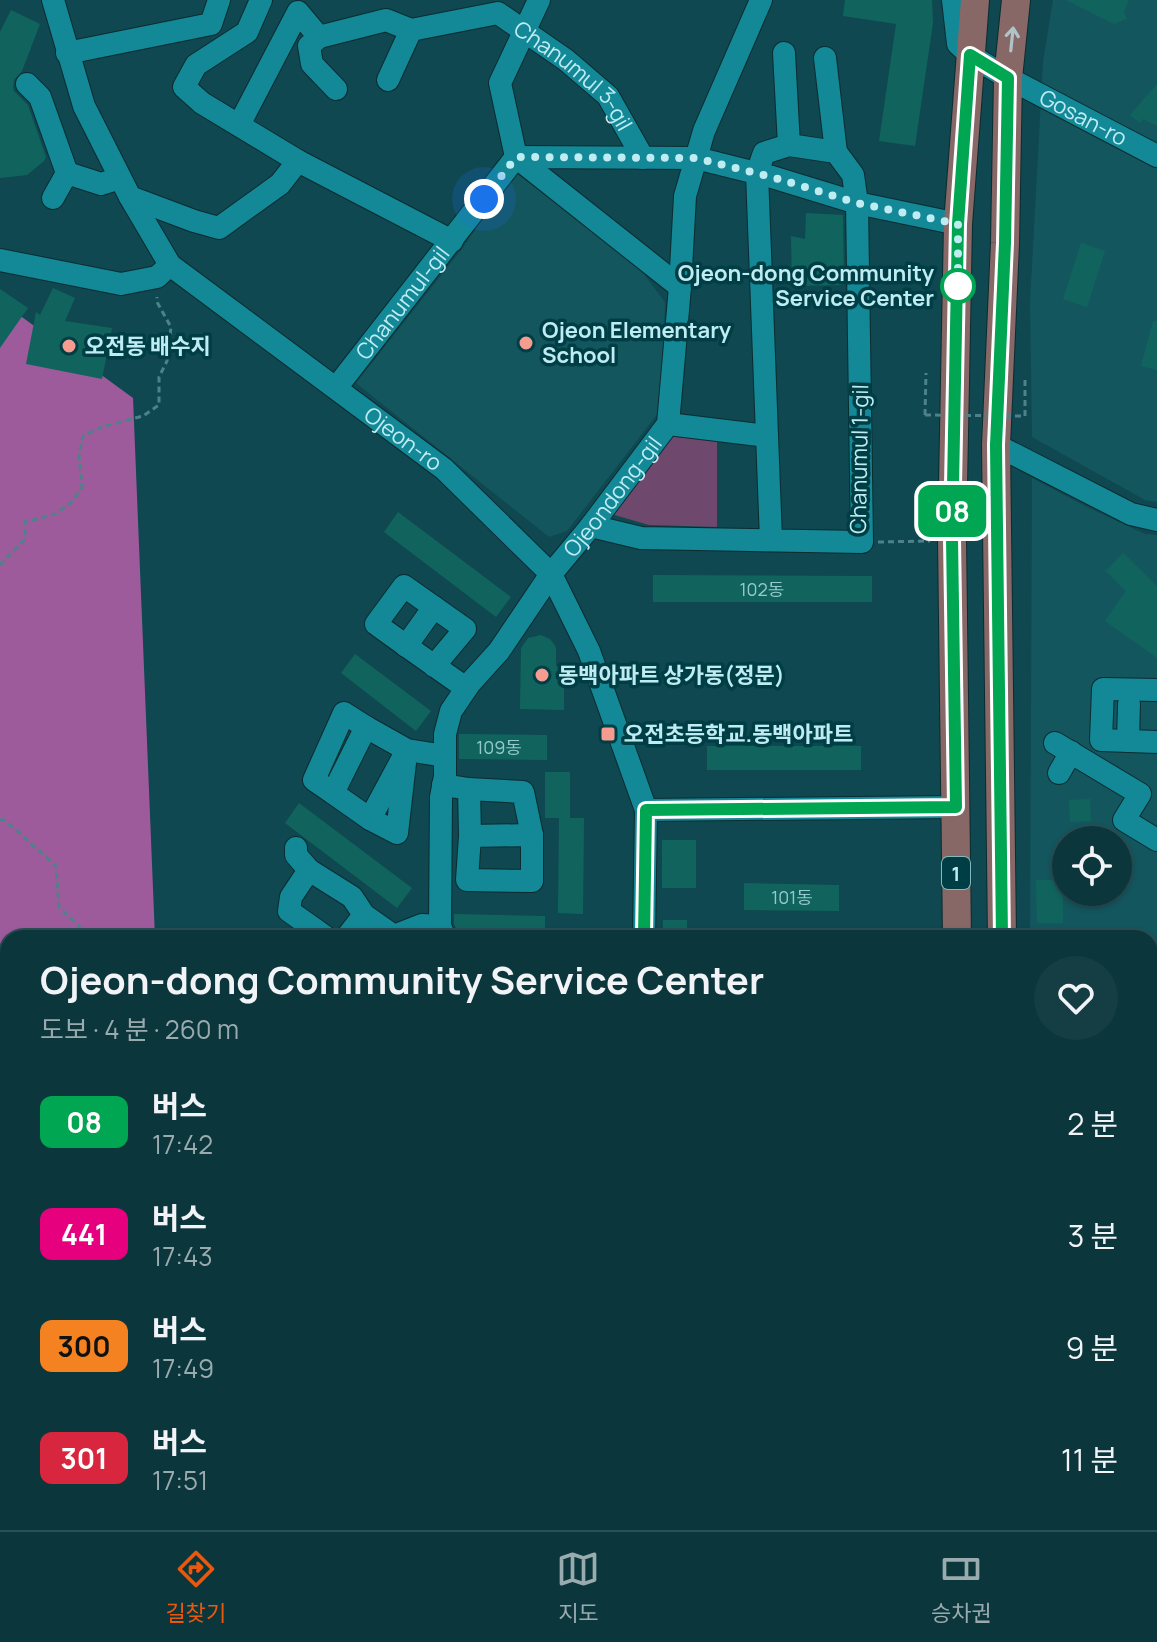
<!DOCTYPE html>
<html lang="ko">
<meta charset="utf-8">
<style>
:root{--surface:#0b363c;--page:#143e43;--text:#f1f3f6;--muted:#9aabaf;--line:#2b5056;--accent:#ea580c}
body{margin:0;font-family:Manrope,"Noto Sans KR",sans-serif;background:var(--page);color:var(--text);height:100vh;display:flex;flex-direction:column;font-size:30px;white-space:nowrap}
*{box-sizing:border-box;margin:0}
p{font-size:26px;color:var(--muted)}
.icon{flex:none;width:44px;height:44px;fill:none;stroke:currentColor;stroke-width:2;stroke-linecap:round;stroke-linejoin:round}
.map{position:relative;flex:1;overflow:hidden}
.side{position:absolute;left:0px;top:930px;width:1158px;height:600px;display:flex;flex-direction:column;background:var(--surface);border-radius:24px 24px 0 0;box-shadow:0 2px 6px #0004,0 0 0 2px var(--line)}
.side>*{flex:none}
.badge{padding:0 16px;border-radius:12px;font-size:28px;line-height:52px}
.controls{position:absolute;left:1052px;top:826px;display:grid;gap:16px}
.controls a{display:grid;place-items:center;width:80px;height:80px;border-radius:50%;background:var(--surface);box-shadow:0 2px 6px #0004,0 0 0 2px var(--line);font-size:40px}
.you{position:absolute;width:40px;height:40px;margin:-20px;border:6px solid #fff;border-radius:50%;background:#1a73e8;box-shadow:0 0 0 12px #1a73e833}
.map>.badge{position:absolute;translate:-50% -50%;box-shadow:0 0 0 4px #fff}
.round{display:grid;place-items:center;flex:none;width:84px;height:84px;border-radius:42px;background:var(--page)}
.head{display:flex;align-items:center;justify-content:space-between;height:136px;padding:0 40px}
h1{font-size:38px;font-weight:700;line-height:60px}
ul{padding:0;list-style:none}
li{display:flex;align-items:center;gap:24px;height:112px;padding:0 40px}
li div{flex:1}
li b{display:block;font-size:30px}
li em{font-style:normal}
li .badge{min-width:88px;font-weight:700;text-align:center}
.tab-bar{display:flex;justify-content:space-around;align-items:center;height:112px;border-top:2px solid var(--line);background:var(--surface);font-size:22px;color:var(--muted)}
.tab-bar a{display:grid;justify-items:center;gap:4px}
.tab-bar .selected{color:var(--accent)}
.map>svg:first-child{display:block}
</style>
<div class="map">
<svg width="1157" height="1530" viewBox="0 0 1157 1530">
<rect width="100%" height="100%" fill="#0f4850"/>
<path fill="#14565e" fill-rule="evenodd" d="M1053,0H1157V502L1145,500L1032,437L1030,302L1043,62Z
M515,172L640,269L665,302L662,408L567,531L549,537L356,383L462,249Z
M1032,478L1087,507L1145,534L1157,535V1530H1039V1522H1150V938H1030ZM1066,840H1118V892H1066Z
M0,989L8,991V1077H0Z"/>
<path fill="#6e486d" d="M673,430L717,438V527L649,525L611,514Z"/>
<path fill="#9e5b9c" d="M0,301L133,398L155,938H8V968H0Z"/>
<path fill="#11645e" d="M845,0H932L933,23L915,146L879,141L896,24L843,16Z
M1066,0H1129L1124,12L1127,19L1114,24Z
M11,10L40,24L22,71L14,80L13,87L14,91L28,105L46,157L44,161L27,175L0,178V32Z
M1157,84V126L1143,119L1140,123L1130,115Z
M806,213L843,215L844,285L792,286L791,236L805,239Z
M1081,243L1105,251L1087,307L1063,299Z
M53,288L75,298L65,321L112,328L102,379L26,364L36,312L40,315Z
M0,289L28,308L0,348Z
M1153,321H1157V370L1141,366Z
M398,512L511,597L496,617L384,532Z
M1123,553L1157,586V658L1105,621L1126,591L1106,571Z
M653,575L872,576V602H653Z
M541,635L550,639L554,644L556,648V666L564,667V710L520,709L521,648L528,638Z
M355,654L431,711L416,731L341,673Z
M459,734L547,735V760L459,759Z
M707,746H861V770H707Z
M545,772H570V818H584L583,914L558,913L559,818H563H545Z
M1090,799L1091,821L1070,822L1069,800Z
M299,803L412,888L397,908L285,823Z
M662,840H696V888H662Z
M1036,880H1063V923H1037Z
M744,883L839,885V911L744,910Z
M454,914L545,916V938H459L454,923Z
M663,920H687V938H663Z"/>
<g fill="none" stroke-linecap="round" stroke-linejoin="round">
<g stroke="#0b2c30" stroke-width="24">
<g id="minor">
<path id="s1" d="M53,0L84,106L130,197L170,265L444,469L551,574L589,651L646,810L644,938"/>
<path d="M261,0L247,32L196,65L184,87L202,103L298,161L452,241"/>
<path d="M539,0L500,83L516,157L680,287"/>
<path id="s2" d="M953,0L958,44L970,55L1008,78L1157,156"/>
<path d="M319,37L309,46L312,64L336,89"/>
<path d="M67,53L211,24L219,0"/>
<path d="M784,53L789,145"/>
<path d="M825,58L836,152"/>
<path d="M388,80L411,30"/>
<path d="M27,84L40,97L67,173L53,198"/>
<path id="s3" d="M239,125L298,12L319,37L386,20L411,30L498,13L566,60L608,96L643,158"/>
<path d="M67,173L101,184L120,178"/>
<path d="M130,197L194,221L219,228L280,184L298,161"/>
<path d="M0,260L121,284L157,277L170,265"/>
<path id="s4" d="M336,388L516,157L696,158L772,177L857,203L958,224"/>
<path d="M668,424L767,436"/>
<path d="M996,445L1131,514L1157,520"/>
<path d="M591,526L641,538L862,542L857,203L853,175L836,152L789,145L764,153L757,173L771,540"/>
<path d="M406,646L434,607"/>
<path d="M434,666L465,629L404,586L376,624C406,646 436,667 466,688"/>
<path d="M1157,690L1103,689L1101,740L1157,742"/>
<path d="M1128,741L1129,704"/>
<path d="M1055,743L1140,794L1124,820L1157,840"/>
<path d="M407,750L370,819L333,793L366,727L407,750L445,756"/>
<path d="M1059,773L1071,752"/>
<path d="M443,785L469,789L523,792L532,835V881L467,880L470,836L469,789"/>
<path d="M333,793L314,780L344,713L366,727"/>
<path d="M646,810L956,807"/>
<path d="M370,819L397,833L405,763"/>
<path d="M470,836L532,835"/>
<path d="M296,848V855L309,870"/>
<path d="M327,938L289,911L291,897L309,870L352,897L364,915L394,936L422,925L440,926"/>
<path d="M346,938L364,915"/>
<path id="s5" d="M445,938L440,926L441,797L445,776V734L451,711L470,683L499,651L551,574L591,526L668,424L680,287L685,196L704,131L761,0"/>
<path d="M1150,1213L1157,1245"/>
<path d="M1150,1293H1157"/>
<path d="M0,1299L8,1304"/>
<path d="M298,1522L308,1530"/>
<path d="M619,1522L620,1530"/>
</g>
</g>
<g stroke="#0b2c30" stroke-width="30">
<path id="major" d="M957,938L952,538L958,224L975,0
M1002,938L996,445L1005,243L1008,78L1016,0
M983,1522V1530
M1017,1522L1018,1530"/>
</g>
<path stroke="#4e828a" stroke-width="3" stroke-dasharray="6 4" stroke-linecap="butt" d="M925,415L926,373
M1025,416V379
M878,542L930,541
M0,565L25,539V522L55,514L73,501L82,487L79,455L83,436L101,427L143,416L159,405V377L167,361L171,327L157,302V297
M0,820H5L56,866L59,907L91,938"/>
<use href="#minor" stroke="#138896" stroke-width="22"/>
<use href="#major" stroke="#876867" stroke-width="28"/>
<path stroke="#4e828a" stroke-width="3" stroke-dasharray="6 4" stroke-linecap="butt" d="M925,415L1025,416"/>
</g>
<defs><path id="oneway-shaft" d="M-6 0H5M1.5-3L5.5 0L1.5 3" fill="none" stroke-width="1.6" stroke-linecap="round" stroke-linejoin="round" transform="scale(2)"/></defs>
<use stroke="#aec4c9" href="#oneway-shaft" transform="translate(1012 39) rotate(-84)"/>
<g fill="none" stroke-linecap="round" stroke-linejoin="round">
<g stroke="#fff" stroke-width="18">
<path id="line" d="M644,938L646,810L956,807L952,538L958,224L970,55L1008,78L1005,243L996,445L1002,938"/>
</g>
<use href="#line" stroke="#00a651" stroke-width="12"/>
<path stroke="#bfecf3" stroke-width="8" stroke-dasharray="0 14.4" d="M484,199L516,157L696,158L772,177L857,203L958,224V288V286"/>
</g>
<circle fill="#fff" stroke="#00a651" stroke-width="4" cx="958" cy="286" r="16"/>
<g fill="#f59c91" stroke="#003e45" stroke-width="3">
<circle cx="526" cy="343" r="8"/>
<circle cx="69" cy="346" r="8"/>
<circle cx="542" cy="675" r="8"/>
<rect x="600" y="726" width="16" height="16" rx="4"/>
</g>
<g text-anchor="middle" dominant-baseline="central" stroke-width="7" stroke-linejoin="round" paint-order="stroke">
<g font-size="18" fill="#94cace">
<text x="762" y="589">102동</text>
<text x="499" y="747">109동</text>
<text x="792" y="897">101동</text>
</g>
<rect fill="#003e45" stroke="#86b8bf" stroke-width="2" x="942" y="857" width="28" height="32" rx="6"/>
<g font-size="20" font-weight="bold" fill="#bfecf3">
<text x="956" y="873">1</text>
</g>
<g font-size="22" fill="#bfecf3" stroke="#003e45">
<text stroke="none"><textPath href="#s3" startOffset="444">Chanumul 3-gil</textPath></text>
<text stroke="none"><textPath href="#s2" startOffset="190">Gosan-ro</textPath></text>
<text stroke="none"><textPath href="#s4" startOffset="108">Chanumul-gil</textPath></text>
<text stroke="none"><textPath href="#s1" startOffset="582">Ojeon-ro</textPath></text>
<text transform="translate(859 459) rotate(-89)">Chanumul 1-gil</text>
<text stroke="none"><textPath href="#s5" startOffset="498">Ojeondong-gil</textPath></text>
</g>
<g font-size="22" font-weight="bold" fill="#bfecf3" stroke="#003e45" text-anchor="end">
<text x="934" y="273">Ojeon-dong Community<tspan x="934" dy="25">Service Center</tspan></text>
</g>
<g font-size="22" font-weight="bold" fill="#bfecf3" stroke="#003e45" text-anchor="start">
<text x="542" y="330">Ojeon Elementary<tspan x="542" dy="25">School</tspan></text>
<text x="85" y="346">오전동 배수지</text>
<text x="558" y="675">동백아파트 상가동(정문)</text>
<text x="624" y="734">오전초등학교.동백아파트</text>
</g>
</g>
</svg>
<div class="controls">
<a><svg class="icon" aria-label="locate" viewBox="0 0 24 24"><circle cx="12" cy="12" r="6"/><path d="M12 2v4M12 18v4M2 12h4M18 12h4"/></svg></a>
</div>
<div class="you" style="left:484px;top:199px"></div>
<b class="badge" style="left:952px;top:511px;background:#00a651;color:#fff">08</b>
<section class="side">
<div class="head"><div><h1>Ojeon-dong Community Service Center</h1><p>도보 · 4 분 · 260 m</p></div><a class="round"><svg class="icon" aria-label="heart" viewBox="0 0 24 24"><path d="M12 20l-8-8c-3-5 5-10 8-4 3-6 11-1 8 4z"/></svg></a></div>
<ul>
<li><span class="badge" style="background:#00a651;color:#fff">08</span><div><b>버스</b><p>17:42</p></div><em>2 분</em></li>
<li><span class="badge" style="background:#e6007e;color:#fff">441</span><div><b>버스</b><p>17:43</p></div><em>3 분</em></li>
<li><span class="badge" style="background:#f58220;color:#111">300</span><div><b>버스</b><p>17:49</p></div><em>9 분</em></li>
<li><span class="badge" style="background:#d7263d;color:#fff">301</span><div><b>버스</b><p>17:51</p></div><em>11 분</em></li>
</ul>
</section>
</div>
<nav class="tab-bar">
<a class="selected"><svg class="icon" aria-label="directions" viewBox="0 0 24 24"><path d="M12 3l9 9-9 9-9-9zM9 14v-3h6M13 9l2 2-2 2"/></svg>길찾기</a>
<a><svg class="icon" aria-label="map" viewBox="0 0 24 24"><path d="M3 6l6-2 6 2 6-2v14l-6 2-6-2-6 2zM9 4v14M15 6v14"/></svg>지도</a>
<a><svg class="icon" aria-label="tickets" viewBox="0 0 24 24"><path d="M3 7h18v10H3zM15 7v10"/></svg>승차권</a>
</nav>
